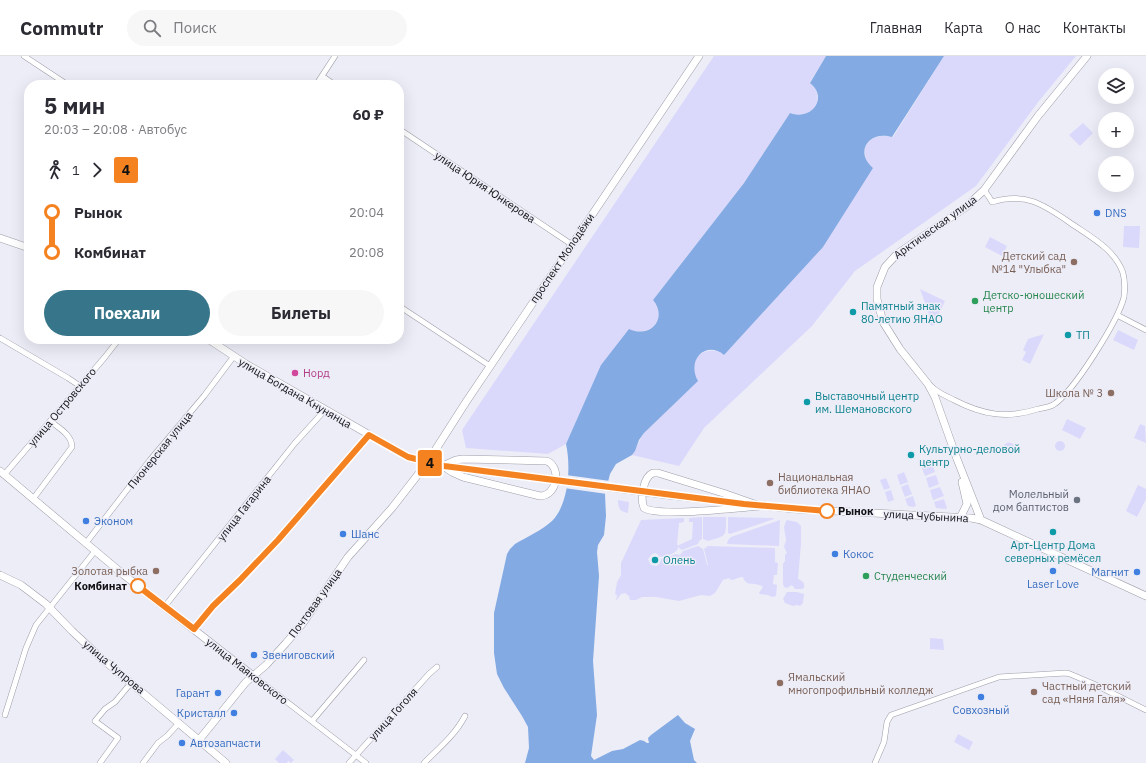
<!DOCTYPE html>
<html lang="ru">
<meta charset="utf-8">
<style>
:root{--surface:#fff;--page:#f7f7f7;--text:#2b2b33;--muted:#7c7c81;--line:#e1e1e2;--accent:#37758a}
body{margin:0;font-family:"IBM Plex Sans",sans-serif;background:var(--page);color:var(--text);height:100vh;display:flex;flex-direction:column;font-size:15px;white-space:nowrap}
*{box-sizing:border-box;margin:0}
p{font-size:13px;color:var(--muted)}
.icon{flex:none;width:22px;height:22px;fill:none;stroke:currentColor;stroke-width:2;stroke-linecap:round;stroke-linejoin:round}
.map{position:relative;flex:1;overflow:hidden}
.sheet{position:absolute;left:24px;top:24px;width:380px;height:264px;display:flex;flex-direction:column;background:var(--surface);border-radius:16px;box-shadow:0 4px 16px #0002}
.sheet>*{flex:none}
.badge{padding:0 8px;border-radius:3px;font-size:14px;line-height:26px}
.fabs{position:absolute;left:1098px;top:12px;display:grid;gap:8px}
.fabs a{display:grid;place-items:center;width:36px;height:36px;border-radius:50%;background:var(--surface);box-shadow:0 4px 16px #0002;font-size:20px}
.map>.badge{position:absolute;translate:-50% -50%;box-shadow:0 0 0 2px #fff}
.legs{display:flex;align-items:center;gap:6px;height:44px;padding:0 20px;font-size:13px}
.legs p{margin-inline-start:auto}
.overview{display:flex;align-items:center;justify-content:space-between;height:68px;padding:0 20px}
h1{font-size:22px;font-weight:700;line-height:30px}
.cta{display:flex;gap:8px;margin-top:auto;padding:8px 20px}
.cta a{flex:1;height:46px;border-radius:24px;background:var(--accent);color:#fff;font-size:16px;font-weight:700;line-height:46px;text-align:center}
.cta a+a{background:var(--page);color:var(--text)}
ul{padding:0 20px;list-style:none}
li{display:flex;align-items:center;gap:14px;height:40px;font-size:15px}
li i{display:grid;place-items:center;width:6px;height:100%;margin:0 5px;background:currentColor}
li i::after{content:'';width:10px;height:10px;margin:-5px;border:3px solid;border-radius:50%;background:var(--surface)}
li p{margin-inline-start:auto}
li:first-child i{background:linear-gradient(#0000 50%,currentColor 0)}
li:last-child i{background:linear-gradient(currentColor 50%,#0000 0)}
header{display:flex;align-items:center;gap:24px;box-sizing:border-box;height:56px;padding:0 20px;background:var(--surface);border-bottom:1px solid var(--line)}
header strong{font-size:19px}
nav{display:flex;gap:22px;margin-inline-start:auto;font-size:14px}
.search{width:280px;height:36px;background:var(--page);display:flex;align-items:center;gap:10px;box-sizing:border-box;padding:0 14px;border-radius:22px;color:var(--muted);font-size:15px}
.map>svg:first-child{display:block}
</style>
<header>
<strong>Commutr</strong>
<div class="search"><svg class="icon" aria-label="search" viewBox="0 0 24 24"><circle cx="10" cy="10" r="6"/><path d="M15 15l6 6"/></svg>Поиск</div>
<nav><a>Главная</a><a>Карта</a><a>О нас</a><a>Контакты</a></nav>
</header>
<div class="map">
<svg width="1146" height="707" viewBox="0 0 1146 707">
<rect width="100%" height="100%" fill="#ededf8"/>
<path fill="#dad9fb" d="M714,0H826L810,26C828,43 811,65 790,57L744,127L653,244C666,260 655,279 634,275L602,309L566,388L548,398L466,392L462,374Z
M944,0H1076L1039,45L976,130L855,215L812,270L704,372L679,410L632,399C637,392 639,384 644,377L697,325C696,322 694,319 694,316C690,298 711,288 724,299L870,110C856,91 872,75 893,81Z
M1083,67L1093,77L1080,90L1069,79Z
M1124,170H1140L1139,192L1123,191Z
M990,181L1007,190L1002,200L985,191Z
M920,233L945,245L933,270L927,267L929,258Z
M1118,274L1138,284L1134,294L1113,284Z
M1044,278L1030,308L1022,304L1026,296L1023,294L1028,283Z
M1067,363L1086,372L1080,383L1062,374Z
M1140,368L1145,370L1146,387L1134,382Z
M1055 390a5 5 0 1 1 10 0a5 5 0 1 1-10 0Z
M1003.5 392a5.5 5.5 0 1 1 11 0a5.5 5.5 0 1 1-11 0Z
M932,407L935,416L925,420L921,410Z
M904,416L908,426L900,429L897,419Z
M936,419L939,428L929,432L926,422Z
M886,422L890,432L884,434L880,424Z
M908,428L912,438L905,441L901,431Z
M1138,429L1146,433V443L1137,461L1126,455Z
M940,431L944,440L933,444L930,434Z
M891,434L894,444L888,446L885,436Z
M913,440L916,450L913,451L908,450L905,443Z
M944,443L947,452L946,453L936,452L934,446Z
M618,444L629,446L628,457C620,456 618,452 618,444Z
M702,461V483L699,485L698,488L682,494L679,492V489L692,483L693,466H689V462Z
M703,461H726C726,481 727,479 708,485L703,483Z
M728,461L773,462L774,463L730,478L728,477Z
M684,462V466L679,467L677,489H679C678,498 668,499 660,501L656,497L652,498L648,503L651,509L657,510L660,507L661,503L676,498L680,499L683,495L698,490L703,493L707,509H708L704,493L708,490L775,492V506L778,507L777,519H774L773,528L777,529L776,540L772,541L768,539L760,538L759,537L763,531C756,525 746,532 743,521C738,521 735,524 731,524L729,522L723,524L715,537L710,540L701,539L679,545L656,541H642L636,544H630L629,540L625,537L621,538L616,545L617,539L615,538L617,526L621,519V507L641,464Z
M780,464L779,490L727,488L728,484L731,481Z
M787,464L797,466L801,470V488L798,523C802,525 805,526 804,532L802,533H795L792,529L787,532L784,531L783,528V508L785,505V499L787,497L784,491L786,484L784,471L786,465Z
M787,536H797L804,538L803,547L800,550L797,549L793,550L785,547L783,543Z
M930,582L943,583L944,594L930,593Z
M958,678L973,686L969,694L954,686Z
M283,694L294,704L291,707L288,705L287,707H279L275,703Z"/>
<path fill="#83aae2" d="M826,0H944L892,81C869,74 854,96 873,112L823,191L724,299C706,284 686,304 698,325L644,377L639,384L635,395L632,399L616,408L610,418L605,438L606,460L604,479L598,489L597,496L599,520L593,605L597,659L591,700L594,704L612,695L623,693L640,684L644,685L647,687H649L648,682L651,679L678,659L685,667L695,673L690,685L694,704L697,707H525L529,692L528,671L522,660L504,632L497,618L494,597V557L507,498L510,493L515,488C527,481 542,474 552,465C569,448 571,410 566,388L601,309L629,273C651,283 668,262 653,244L744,127L790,57C811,65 829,42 810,27Z"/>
<path fill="#ededf8" d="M566,419L610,425L607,438L564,432Z"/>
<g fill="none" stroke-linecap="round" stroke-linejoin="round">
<g stroke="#9d9da8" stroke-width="6">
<path id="street" d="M24,0L68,29
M322,20L335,29
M316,29L335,0
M399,73L571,188
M399,250L490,310
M1117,259L1146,274
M0,282L68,322L80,330
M931,330C938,337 946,340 954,344C983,359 1007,363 1038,353C1043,352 1049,351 1053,349C1073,337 1118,265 1124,241C1125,233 1125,225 1123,217C1115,193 1089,180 1069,166C1043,148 1025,136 992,146L989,141L984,134
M4,419L105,301L119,283
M33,443L72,391C72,379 59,372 50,365
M86,487L150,404L204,340L234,300
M165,550L295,387L325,354
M194,573L213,549L240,524L278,483L369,379
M252,619L366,707
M5,659L26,592L36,569L95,495
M312,665L364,604
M100,707L118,682L95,665L105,653L115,646L131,627
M143,707L158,687L167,680L179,667
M349,707L429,618L437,611
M424,707C439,692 455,679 465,660
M875,707L884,686L887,666L891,659L999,621L1066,617L1070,618L1096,629L1146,654"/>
</g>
<g stroke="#9d9da8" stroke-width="8">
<path id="secondary" d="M0,182L29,192
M208,283L246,308L408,401L443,410L547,423
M463,403L547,405C562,412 557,440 540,440L463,421L452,416L443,410L456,404Z
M0,415L124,519L252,619
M653,417H658L723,437L760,450C739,452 658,461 644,452C640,443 643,421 653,417Z
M667,439L794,453L971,462L981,464L1146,540
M960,462L967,448L962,426
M981,464L957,403L935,341L928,328L900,293L883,266L877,243V231L885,211L897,198L966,151L984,134L1038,60L1087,0
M0,519L21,529L46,548L72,575L100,601L226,707
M199,684L246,626L266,609L286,587L303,567L348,501L392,452L427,407L466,346L699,0"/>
</g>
<use href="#street" stroke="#fff" stroke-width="5"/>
<use href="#secondary" stroke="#fff" stroke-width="7"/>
<g stroke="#9d9da8" stroke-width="8" stroke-linecap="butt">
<path id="secondary-bridge" d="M547,423L667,439"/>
</g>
<use href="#secondary-bridge" stroke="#fff" stroke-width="7"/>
</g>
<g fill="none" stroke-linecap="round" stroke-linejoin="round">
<g stroke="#fff" stroke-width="9">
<path id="line-1" d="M138,530L194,573L213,550L240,524L278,484L369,379L408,401L444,410L744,448L827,455"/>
</g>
<use href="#line-1" stroke="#f58220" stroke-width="6"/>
</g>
<g fill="#3f7fe0" stroke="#ededf8" stroke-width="1.5">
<circle cx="1097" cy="157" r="4"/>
<circle cx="86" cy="465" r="4"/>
<circle cx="343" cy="478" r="4"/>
<circle cx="835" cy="498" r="4"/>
<circle cx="1053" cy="515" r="4"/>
<circle cx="1137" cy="516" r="4"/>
<circle cx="254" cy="599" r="4"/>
<circle cx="218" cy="637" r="4"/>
<circle cx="981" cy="641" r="4"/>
<circle cx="234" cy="657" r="4"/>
<circle cx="182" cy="687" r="4"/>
</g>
<g fill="#8d6e63" stroke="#ededf8" stroke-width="1.5">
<circle cx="1074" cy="206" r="4"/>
<circle cx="1111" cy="337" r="4"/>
<circle cx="770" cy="427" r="4"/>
<circle cx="156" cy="515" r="4"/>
<circle cx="780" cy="627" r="4"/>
<circle cx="1034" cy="636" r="4"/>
</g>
<g fill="#2e9e5b" stroke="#ededf8" stroke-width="1.5">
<circle cx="975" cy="245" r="4"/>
<circle cx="866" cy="520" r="4"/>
</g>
<g fill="#0f9aa8" stroke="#ededf8" stroke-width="1.5">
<circle cx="853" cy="256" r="4"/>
<circle cx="1068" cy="279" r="4"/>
<circle cx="807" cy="346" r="4"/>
<circle cx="911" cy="399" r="4"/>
<circle cx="1053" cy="476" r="4"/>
<circle cx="655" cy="504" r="4"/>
</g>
<circle fill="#d1479c" stroke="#ededf8" stroke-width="1.5" cx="295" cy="317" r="4"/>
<circle fill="#6b7280" stroke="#ededf8" stroke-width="1.5" cx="1077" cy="444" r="4"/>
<g fill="#fff" stroke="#f58220" stroke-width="2">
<circle cx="827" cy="455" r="7"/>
<circle cx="138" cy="530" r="7"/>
</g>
<g text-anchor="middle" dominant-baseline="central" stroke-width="3" stroke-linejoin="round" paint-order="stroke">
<g font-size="11" fill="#111115" stroke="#ededf8">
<text transform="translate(485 131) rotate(34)">улица Юрия Юнкерова</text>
<text transform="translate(935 171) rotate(-36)">Арктическая улица</text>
<text transform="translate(562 202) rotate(-56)">проспект Молодёжи</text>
<text transform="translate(295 337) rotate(30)">улица Богдана Кнунянца</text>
<text transform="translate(62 351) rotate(-50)">улица Островского</text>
<text transform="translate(160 394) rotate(-51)">Пионерская улица</text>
<text transform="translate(244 452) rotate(-52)">улица Гагарина</text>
<text transform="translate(926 460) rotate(3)">улица Чубынина</text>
<text transform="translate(315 547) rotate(-54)">Почтовая улица</text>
<text transform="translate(114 611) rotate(40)">улица Чупрова</text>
<text transform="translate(247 615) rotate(38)">улица Маяковского</text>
<text transform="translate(393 658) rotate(-48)">улица Гоголя</text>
</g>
<g font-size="11" fill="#366cbe" stroke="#ededf8" text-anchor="start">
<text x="1105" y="157">DNS</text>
<text x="94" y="465">Эконом</text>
<text x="351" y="478">Шанс</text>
<text x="843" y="498">Кокос</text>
<text x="1129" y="516" text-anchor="end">Магнит</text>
<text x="1053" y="528" text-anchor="middle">Laser Love</text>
<text x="262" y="599">Звениговский</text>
<text x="210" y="637" text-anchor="end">Гарант</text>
<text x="981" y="654" text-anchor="middle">Совхозный</text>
<text x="226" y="657" text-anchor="end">Кристалл</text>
<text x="190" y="687">Автозапчасти</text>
</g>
<g font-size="11" fill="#785e54" stroke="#ededf8" text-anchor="end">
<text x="1066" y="200">Детский сад<tspan x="1066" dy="13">№14 "Улыбка"</tspan></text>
<text x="1103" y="337">Школа № 3</text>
<text x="778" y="421" text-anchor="start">Национальная<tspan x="778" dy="13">библиотека ЯНАО</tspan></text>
<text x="148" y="515">Золотая рыбка</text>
<text x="788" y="621" text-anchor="start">Ямальский<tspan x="788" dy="13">многопрофильный колледж</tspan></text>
<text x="1042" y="630" text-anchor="start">Частный детский<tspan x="1042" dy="13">сад «Няня Галя»</tspan></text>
</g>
<g font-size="11" fill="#27864d" stroke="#ededf8" text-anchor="start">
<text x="983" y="239">Детско-юношеский<tspan x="983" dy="13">центр</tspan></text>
<text x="874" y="520">Студенческий</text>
</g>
<g font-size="11" fill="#0d838f" stroke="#ededf8" text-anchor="start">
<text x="861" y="250">Памятный знак<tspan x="861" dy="13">80-летию ЯНАО</tspan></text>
<text x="1076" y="279">ТП</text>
<text x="815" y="340">Выставочный центр<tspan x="815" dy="13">им. Шемановского</tspan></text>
<text x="919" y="393">Культурно-деловой<tspan x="919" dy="13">центр</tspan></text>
<text x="1053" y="489" text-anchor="middle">Арт-Центр Дома<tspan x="1053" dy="13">северных ремёсел</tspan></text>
<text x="663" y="504">Олень</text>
</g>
<g font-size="11" fill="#b23c85" stroke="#ededf8" text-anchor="start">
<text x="303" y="317">Норд</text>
</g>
<g font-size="11" fill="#5b616d" stroke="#ededf8" text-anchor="end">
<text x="1069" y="438">Молельный<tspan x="1069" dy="13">дом баптистов</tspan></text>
</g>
<g font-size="11" font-weight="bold" fill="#111115" stroke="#ededf8" text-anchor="start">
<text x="838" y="455">Рынок</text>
<text x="127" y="530" text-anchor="end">Комбинат</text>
</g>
</g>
</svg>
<div class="fabs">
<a><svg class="icon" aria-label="layers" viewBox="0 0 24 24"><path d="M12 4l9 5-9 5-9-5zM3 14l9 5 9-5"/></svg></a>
<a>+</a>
<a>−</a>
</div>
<b class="badge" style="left:430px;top:407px;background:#f58220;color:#111">4</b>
<section class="sheet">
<div class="overview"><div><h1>5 мин</h1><p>20:03 – 20:08 · Автобус</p></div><b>60 ₽</b></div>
<div class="legs"><svg class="icon" aria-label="walk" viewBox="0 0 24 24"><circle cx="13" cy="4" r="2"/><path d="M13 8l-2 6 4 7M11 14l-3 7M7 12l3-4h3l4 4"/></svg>1<svg class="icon" aria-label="forward" viewBox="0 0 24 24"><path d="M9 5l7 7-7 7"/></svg><b class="badge" style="background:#f58220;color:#111">4</b></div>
<ul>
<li><i style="color:#f58220"></i><b>Рынок</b><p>20:04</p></li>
<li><i style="color:#f58220"></i><b>Комбинат</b><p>20:08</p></li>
</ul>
<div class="cta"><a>Поехали</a><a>Билеты</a></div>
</section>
</div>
